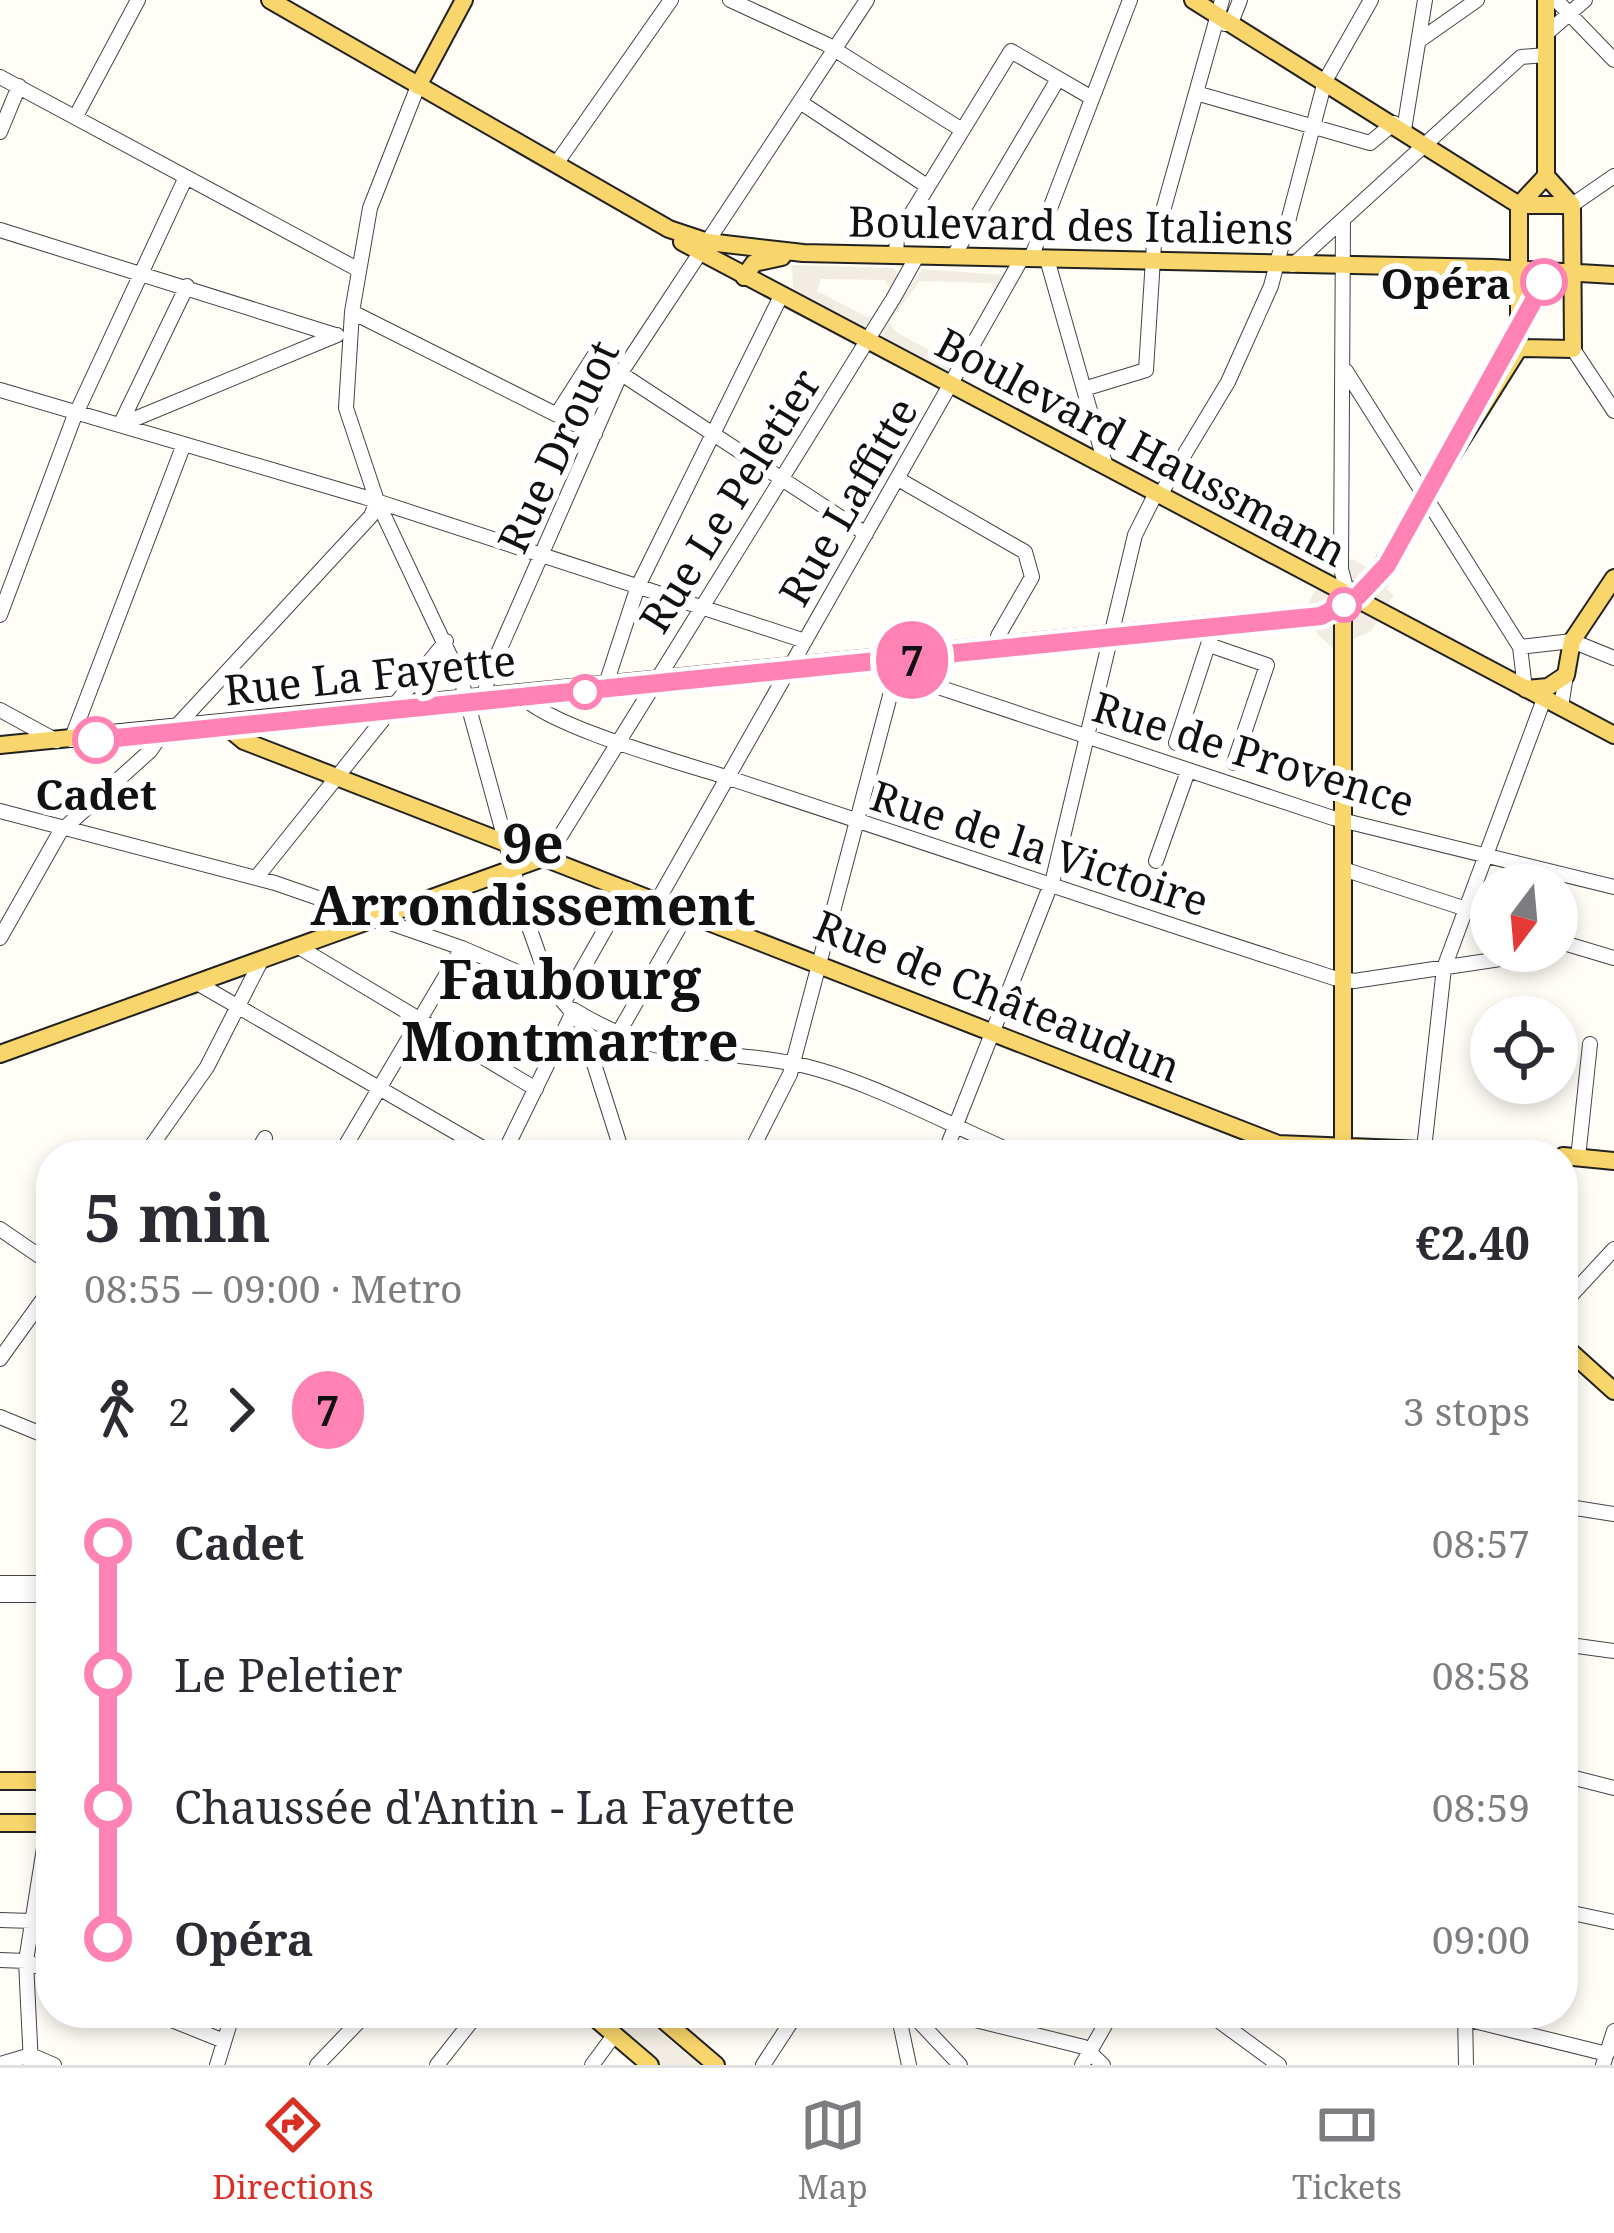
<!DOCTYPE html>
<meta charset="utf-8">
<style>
:root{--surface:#fff;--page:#f7f7f7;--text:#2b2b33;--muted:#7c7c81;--line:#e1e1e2;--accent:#d93025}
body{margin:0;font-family:"Noto Serif",serif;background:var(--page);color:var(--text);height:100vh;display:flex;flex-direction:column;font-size:45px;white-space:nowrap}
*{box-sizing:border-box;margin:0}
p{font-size:39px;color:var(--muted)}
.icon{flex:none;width:66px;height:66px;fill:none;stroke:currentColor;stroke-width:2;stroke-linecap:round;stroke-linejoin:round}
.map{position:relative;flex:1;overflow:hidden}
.details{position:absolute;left:36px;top:1140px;width:1542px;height:888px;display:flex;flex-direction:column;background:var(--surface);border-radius:48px;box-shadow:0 6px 18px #0003}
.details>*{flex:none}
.badge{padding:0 24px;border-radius:39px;font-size:42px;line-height:78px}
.needle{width:78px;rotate:196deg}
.buttons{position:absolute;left:1470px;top:864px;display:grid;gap:24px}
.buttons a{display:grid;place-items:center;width:108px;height:108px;border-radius:50%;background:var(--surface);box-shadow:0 6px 18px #0003;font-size:60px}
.map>.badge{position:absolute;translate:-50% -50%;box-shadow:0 0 0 6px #fff}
.legs{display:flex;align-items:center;gap:18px;height:132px;padding:0 48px;font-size:39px}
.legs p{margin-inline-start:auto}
.overview{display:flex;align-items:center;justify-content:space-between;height:204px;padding:0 48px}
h1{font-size:66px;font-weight:700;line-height:90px}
ul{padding:0 48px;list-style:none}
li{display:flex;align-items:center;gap:42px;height:132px;font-size:45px}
li i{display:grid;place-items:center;width:18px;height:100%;margin:0 15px;background:currentColor}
li i::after{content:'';width:30px;height:30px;margin:-15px;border:9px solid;border-radius:50%;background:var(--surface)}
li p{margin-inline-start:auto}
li:first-child i{background:linear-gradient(#0000 50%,currentColor 0)}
li:last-child i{background:linear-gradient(currentColor 50%,#0000 0)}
.menu{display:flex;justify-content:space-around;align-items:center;height:168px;border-top:3px solid var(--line);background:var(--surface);font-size:33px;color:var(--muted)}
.menu a{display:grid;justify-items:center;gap:6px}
.menu .selected{color:var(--accent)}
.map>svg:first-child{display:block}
</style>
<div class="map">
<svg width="1614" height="2065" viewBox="0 0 1614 2065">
<rect width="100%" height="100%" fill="#fffdf5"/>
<path fill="#f1ede2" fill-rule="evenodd" d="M792,265L893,268L899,275L872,324L863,327L793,291ZM821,279L885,280L890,289L874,315L867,317L817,291Z
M922,269L1005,275L958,364L948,371L883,337V327ZM920,281L991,283L996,293L958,359L951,362L896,332L889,322Z
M1332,556L1354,560L1390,580L1387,590L1394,595L1371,631L1333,648L1317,634L1307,606Z
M603,2013H637L700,2065H664Z"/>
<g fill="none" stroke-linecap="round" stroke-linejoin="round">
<g stroke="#444" stroke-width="16">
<path id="minor" d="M730,0L826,44L962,130
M1556,0L1614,60
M1225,24L1231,23L1240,0
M1546,34L1585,0
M1420,40L1477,0
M0,77L359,270
M418,86L370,208L352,312L346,408L377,501L461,679L529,927L550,986L581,1023L623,1155
M1196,93L1370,143L1394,123
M800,102L927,186
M76,116L138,0
M1404,130L1425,0
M0,132L19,86
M556,164L671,0
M1572,205L1614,176
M1343,220L1341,569L1348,595
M0,230L335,335
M896,255L897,237L1011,51L1092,98
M953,257L1058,79
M1031,258L1130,0
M1047,259L1106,467
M1293,265L1521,57L1546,55
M893,299L917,256
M352,312L595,434
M1573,349L1614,411
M1346,371L1520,647L1525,689
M1087,388L1146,370L1154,243L1222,0
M0,390L364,497L805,641
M557,414L594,356L866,534
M120,425L337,335
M120,425L187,286
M898,479L1025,552L1032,577L998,636V647
M1160,495L1228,382L1271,286L1325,81L1371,0
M0,615L73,420L186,177
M1209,645L1267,665L1234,763
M1520,647L1572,641L1614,658
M885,658L896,673L1333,818L1614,887
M605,687L638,586L781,296
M520,695C552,728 683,763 732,779C933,846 1133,913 1334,978L1354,981L1554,951
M484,699L488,676L622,371L867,0
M1561,707L1566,675
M0,710L57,741
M173,730L371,516L377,501
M71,740L184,444
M1176,743L1211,636
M0,811L275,883L462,948L550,986
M548,856L891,302
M1156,861L1188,771
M1343,869L1491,917
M256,878L446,641
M658,900L1022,258
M0,938L60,832L150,751L164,731
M1557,941L1614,958
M297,946L536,1089
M197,983L495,1155
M565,1000L628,889
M574,1010C662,1064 706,1046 796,1064C865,1078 953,1127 1020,1155
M619,1032L688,912
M152,1145L169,1155
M1424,1149L1444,968L1544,699
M145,1155L207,1067L262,959
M255,1155L265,1138
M340,1155L462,948
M503,1155L574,1010
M749,1155L790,1074L896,673
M944,1155L1053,879L1135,535L1156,493
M1578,1158L1590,1044
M0,1229L51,1264
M1563,1304L1614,1249
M0,1359L51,1288
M0,1417L51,1438
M46,1436L51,1780
M1563,1506L1614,1514
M0,1583H51
M0,1595H51
M1563,1644L1614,1651
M1563,1775L1614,1788
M1563,1911L1614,1922
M0,1920L32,1921
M0,1960L26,1961L51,1972
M154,2013L224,2041
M898,2013L909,2065
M911,2013L960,2065
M947,2013L1084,2047L1103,2065
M1208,2013L1279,2065
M1465,2013L1466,2065
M1466,2019L1607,2054
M31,2055L54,2065
M0,2064L31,2055
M31,2065L26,1961L48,1823
M217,2065L233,2013
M317,2065L367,2013
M437,2065L478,2013
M592,2065L615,2034
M763,2065L797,2013
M1082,2065L1112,2013
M1603,2065L1614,2031"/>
</g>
<g stroke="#222" stroke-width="20">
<path id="major" d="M270,0L669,229L708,242L803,253L1493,268L1614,275
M1193,0L1519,205H1572
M418,86L464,0
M1546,176V0
M682,242L1614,735
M744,277L754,263L782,257
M1519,348L1573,349L1572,205L1546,176
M1519,348V205L1546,176
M1526,689L1548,687L1566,675L1572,641L1614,578
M226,726L244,741L275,753L1278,1144L1547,1155
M0,745L1343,611
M0,1054L548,856
M1343,1153V611L1348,595L1372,582L1519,348
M1563,1156L1614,1161
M1563,1345L1614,1391
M0,1781H51
M0,1823H51
M589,2013L650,2065
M655,2013L716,2065"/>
</g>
<use href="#minor" stroke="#fff" stroke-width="14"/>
<use href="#major" stroke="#f9d66b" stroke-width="16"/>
</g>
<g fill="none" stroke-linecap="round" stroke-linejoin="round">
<g stroke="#fff" stroke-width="27">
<path id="line-1" d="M96,740L1321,616L1358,596L1387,565L1544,282"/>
</g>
<use href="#line-1" stroke="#ff82b4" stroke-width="18"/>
</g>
<g fill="#fff" stroke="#ff82b4" stroke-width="6">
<circle cx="1544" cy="282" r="21"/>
<circle cx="1344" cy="605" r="15"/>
<circle cx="585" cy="692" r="15"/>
<circle cx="96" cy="740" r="21"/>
</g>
<g text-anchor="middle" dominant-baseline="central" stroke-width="12" stroke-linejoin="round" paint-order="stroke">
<g font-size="42" fill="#111" stroke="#fff">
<text transform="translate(1071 224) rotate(1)">Boulevard des Italiens</text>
<text transform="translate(557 446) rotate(-65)">Rue Drouot</text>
<text transform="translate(1142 446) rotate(28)">Boulevard Haussmann</text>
<text transform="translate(729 500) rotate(-58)">Rue Le Peletier</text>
<text transform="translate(847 501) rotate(-60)">Rue Laffitte</text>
<text transform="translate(370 674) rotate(-6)">Rue La Fayette</text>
<text transform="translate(1254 753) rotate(17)">Rue de Provence</text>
<text transform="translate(1040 847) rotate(18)">Rue de la Victoire</text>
<text transform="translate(998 995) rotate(22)">Rue de Châteaudun</text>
</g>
<g font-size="42" font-weight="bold" fill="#111" stroke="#fff" text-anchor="end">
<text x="1511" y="282">Opéra</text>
<text x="96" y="793" text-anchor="middle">Cadet</text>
</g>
<g font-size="54" font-weight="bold" fill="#111" stroke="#fff">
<text x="533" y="842">9e<tspan x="533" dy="62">Arrondissement</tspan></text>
<text x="570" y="978">Faubourg<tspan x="570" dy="62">Montmartre</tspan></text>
</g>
</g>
</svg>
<div class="buttons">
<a><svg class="needle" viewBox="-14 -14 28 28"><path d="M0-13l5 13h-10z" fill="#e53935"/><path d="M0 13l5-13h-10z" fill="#7c7c81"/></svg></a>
<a><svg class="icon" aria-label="locate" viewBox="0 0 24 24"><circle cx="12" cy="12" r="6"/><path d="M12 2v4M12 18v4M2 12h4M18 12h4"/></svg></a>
</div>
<b class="badge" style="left:912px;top:660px;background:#ff82b4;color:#111">7</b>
<section class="details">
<div class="overview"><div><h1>5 min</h1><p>08:55 – 09:00 · Metro</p></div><b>€2.40</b></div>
<div class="legs"><svg class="icon" aria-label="walk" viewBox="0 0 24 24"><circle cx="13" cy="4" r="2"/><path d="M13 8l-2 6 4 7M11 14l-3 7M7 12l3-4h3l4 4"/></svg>2<svg class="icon" aria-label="forward" viewBox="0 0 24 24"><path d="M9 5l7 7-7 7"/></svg><b class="badge" style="background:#ff82b4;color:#111">7</b><p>3 stops</p></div>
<ul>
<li><i style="color:#ff82b4"></i><b>Cadet</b><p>08:57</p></li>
<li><i style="color:#ff82b4"></i><span>Le Peletier</span><p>08:58</p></li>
<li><i style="color:#ff82b4"></i><span>Chaussée d'Antin - La Fayette</span><p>08:59</p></li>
<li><i style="color:#ff82b4"></i><b>Opéra</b><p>09:00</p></li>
</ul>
</section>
</div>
<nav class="menu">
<a class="selected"><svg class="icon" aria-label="directions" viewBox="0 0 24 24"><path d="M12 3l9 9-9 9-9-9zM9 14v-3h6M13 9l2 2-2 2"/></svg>Directions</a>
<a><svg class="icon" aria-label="map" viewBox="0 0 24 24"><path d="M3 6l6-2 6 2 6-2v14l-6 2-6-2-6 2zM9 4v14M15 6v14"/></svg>Map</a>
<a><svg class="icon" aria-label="tickets" viewBox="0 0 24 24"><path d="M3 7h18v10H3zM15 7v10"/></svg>Tickets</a>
</nav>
